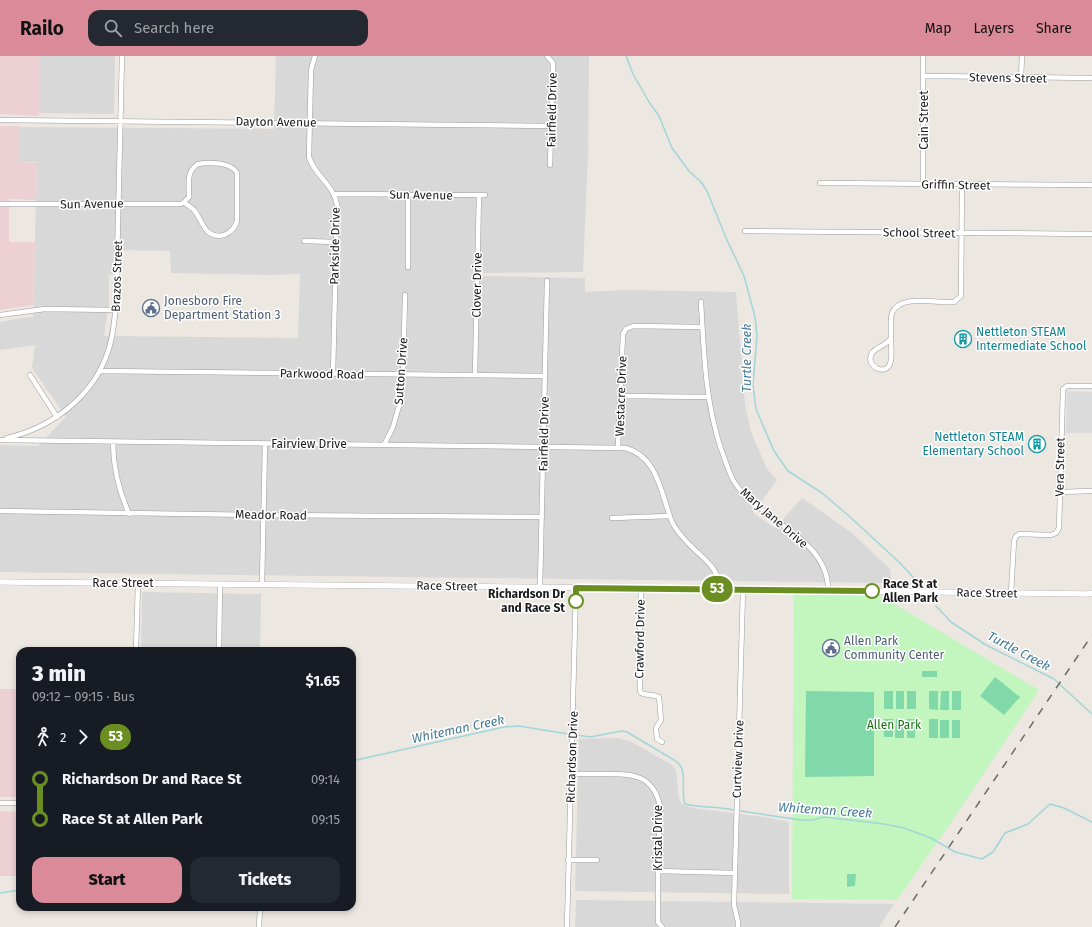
<!DOCTYPE html>
<meta charset="utf-8">
<style>
:root{--surface:#171b24;--page:#242831;--text:#f1f3f6;--muted:#9ea1a6;--accent:#da8a98}
body{margin:0;font-family:"Fira Sans",sans-serif;background:var(--page);color:var(--text);height:100vh;display:flex;flex-direction:column;font-size:15px;white-space:nowrap}
*{box-sizing:border-box;margin:0}
p{font-size:13px;color:var(--muted)}
.icon{flex:none;width:22px;height:22px;fill:none;stroke:currentColor;stroke-width:2;stroke-linecap:round;stroke-linejoin:round}
.map{position:relative;flex:1;overflow:hidden}
.sheet{position:absolute;left:16px;top:591px;width:340px;height:264px;display:flex;flex-direction:column;background:var(--surface);border-radius:12px;box-shadow:0 2px 6px #0003}
.sheet>*{flex:none}
.badge{padding:0 8px;border-radius:13px;font-size:14px;line-height:26px}
.map>.badge{position:absolute;translate:-50% -50%;box-shadow:0 0 0 2px #fff}
.legs{display:flex;align-items:center;gap:6px;height:44px;padding:0 16px;font-size:13px}
.legs p{margin-inline-start:auto}
.headline{display:flex;align-items:center;justify-content:space-between;height:68px;padding:0 16px}
h1{font-size:22px;font-weight:800;line-height:30px}
.action{display:flex;gap:8px;margin-top:auto;padding:8px 16px}
.action a{flex:1;height:46px;border-radius:12px;background:var(--accent);color:#111;font-size:16px;font-weight:800;line-height:46px;text-align:center}
.action a+a{background:var(--page);color:var(--text)}
ul{padding:0 16px;list-style:none}
li{display:flex;align-items:center;gap:14px;height:40px;font-size:15px}
li i{display:grid;place-items:center;width:6px;height:100%;margin:0 5px;background:currentColor}
li i::after{content:'';width:10px;height:10px;margin:-5px;border:3px solid;border-radius:50%;background:var(--surface)}
li p{margin-inline-start:auto}
li:first-child i{background:linear-gradient(#0000 50%,currentColor 0)}
li:last-child i{background:linear-gradient(currentColor 50%,#0000 0)}
header{display:flex;align-items:center;gap:24px;box-sizing:border-box;height:56px;padding:0 20px;background:var(--accent);color:#111}
header strong{font-size:19px}
nav{display:flex;gap:22px;margin-inline-start:auto;font-size:14px}
.search{width:280px;height:36px;background:var(--page);display:flex;align-items:center;gap:10px;box-sizing:border-box;padding:0 14px;border-radius:12px;color:var(--muted);font-size:15px}
.map>svg:first-child{display:block}
</style>
<header>
<strong>Railo</strong>
<div class="search"><svg class="icon" aria-label="search" viewBox="0 0 24 24"><circle cx="10" cy="10" r="6"/><path d="M15 15l6 6"/></svg>Search here</div>
<nav><a>Map</a><a>Layers</a><a>Share</a></nav>
</header>
<div class="map">
<svg width="1092" height="871" viewBox="0 0 1092 871">
<rect width="100%" height="100%" fill="#ece7e1"/>
<path fill="#d9d8d8" fill-rule="evenodd" d="M40,0H115L114,58L39,57Z
M276,0H589L588,100L583,216L481,217V220L585,222V236L628,234L736,236L745,348L751,376L767,413L777,424L753,457L775,472L802,442L852,477L890,513L892,527L0,516V389L38,390L66,361L32,312L35,289L0,294V266L22,262L33,261L37,106H17L18,71L274,73ZM114,194L170,195L171,217L271,219L300,218L298,282L104,280L109,245V219H113Z
M142,536L261,538L260,595H141Z
M618,682L632,686L672,709L676,715L679,742L682,748L692,752L765,761L789,766V838L575,835L579,683Z
M576,844L894,848L879,871H575Z"/>
<path fill="#edd0d3" d="M0,0H40L39,60L0,58Z
M0,70H19L18,106L37,107L36,144L9,143V186H35L33,249L0,254Z
M0,633H19L17,741H0Z
M0,755L20,756V820H0Z"/>
<path fill="#c2f6be" d="M794,534L872,535L1039,634L952,765L897,844L792,843Z"/>
<path fill="#81d9a9" d="M922,615H937V621H922Z
M995,621L1020,641L1004,659L980,640Z
M806,635L874,636V720L805,721Z
M884,635H893V653H884Z
M896,635H904V653H896Z
M907,635H916V653H907Z
M929,635H938V654L929,653Z
M941,635H949V654H940Z
M952,635H961V654H952Z
M884,663H893V681H884Z
M896,663H904V682H895Z
M907,663H915V682H907Z
M929,663H938V682H929Z
M940,664H949V682H940Z
M952,664H960V682H952Z
M847,818H856L855,830L847,831Z"/>
<path fill="#dbdbdb" d="M1067,335L1092,336V377H1066Z"/>
<g fill="none" stroke-linecap="round" stroke-linejoin="round">
<path stroke="#a2d5d9" stroke-width="1.5" d="M626,0L633,18L649,46L659,60L672,92L689,115L701,126L707,135L726,182L744,220L755,261L757,280L753,329L756,353L774,395L788,415L822,437L849,460L900,507L914,522
M936,550L951,566L986,589L1054,623L1092,658
M576,679L590,681L622,675L627,676L674,704C677,706 680,708 681,711C686,719 681,737 685,748C700,752 717,750 733,754
M352,705L504,671L519,670L568,678
M741,755L801,764H813L824,761L884,768L904,772L931,782L955,796L982,803L993,796L1005,777L1028,768L1050,748L1064,752L1092,766
M0,837L20,834"/>
<g stroke="#9c9c9c" stroke-width="5.5">
<path id="minor" d="M315,0L311,14L309,101C315,121 333,127 337,149L333,318
M547,0L553,7L550,109
M924,20L1092,22
M1021,22L1022,0
M0,64L552,70
M198,108C209,106 232,106 237,117V165C233,178 219,185 207,175C202,169 199,160 194,154C191,150 186,149 184,146L189,141C189,128 186,115 198,108Z
M820,127L1092,129
M923,128V0
M334,138L485,139
M408,138V211
M0,148H181L184,146
M745,175L1092,178
M304,185L336,186
M701,246C704,297 705,345 721,393C725,403 728,414 733,424C756,464 829,481 828,534
M0,259L45,253L116,254
M891,282C891,274 890,264 892,257C900,237 937,248 954,246L961,240L962,129
M891,282C891,289 892,297 891,304C888,323 864,310 872,297C876,291 886,290 891,282Z
M100,315L545,320
M30,319L57,361
M475,319L479,139
M621,340L708,341
M7,382C50,372 90,343 106,301C113,284 114,266 116,249L122,0
M0,384L625,392C658,400 661,438 672,466C676,474 682,481 689,488C703,503 719,511 720,533
M113,386C113,411 119,435 129,458
M384,389L393,371L401,343L403,323L405,239
M618,391L623,278L626,273L633,270L702,271
M1060,436L1092,435
M0,455L263,459L542,461
M612,462L670,460
M262,528L265,388
M540,531L547,225
M641,532L639,601L640,634L641,637C647,640 653,638 659,641L661,664L656,672L657,683L662,686
M1011,537L1014,485L1016,480L1019,478L1051,479L1056,477L1059,472L1063,333L1067,330H1092
M136,595L138,527
M219,595L220,528
M571,718C582,718 594,718 605,718C632,718 653,718 660,750L658,815V866L662,871
M0,747H20
M568,804H597
M658,815L735,817
M259,871L260,851
M567,871L576,531
M738,871V866L734,849L743,534"/>
</g>
<g stroke="#9c9c9c" stroke-width="6">
<path id="tertiary" d="M0,526L697,533L1087,538L1092,537"/>
</g>
<use href="#minor" stroke="#fff" stroke-width="4.5"/>
<use href="#tertiary" stroke="#fff" stroke-width="5.5"/>
<path stroke="#696969" stroke-width="1.5" stroke-dasharray="8 8" stroke-linecap="butt" d="M895,871L1092,579"/>
</g>
<g fill="none" stroke-linecap="round" stroke-linejoin="round">
<g stroke="#fff" stroke-width="9">
<path id="line-1" d="M576,545V532L872,535"/>
</g>
<use href="#line-1" stroke="#6b8e23" stroke-width="6"/>
</g>
<defs>
<g id="civic-ring" transform="scale(0.9)"><circle r="9.5" fill="#fff" stroke="#5c6f8a" stroke-width="1.5"/><path d="M-.6-6.5H3V-4.5H.6V-3L4-1V1h2V6H-6V1h2V-1L-.6-3ZM-1.2 2.5V6h2.4V2.5Z" fill="#5c6f8a"/></g>
<g id="building-ring" transform="scale(0.9)"><circle r="9.5" fill="#fff" stroke="#0f9aa8" stroke-width="1.5"/><path d="M-4-6H4V6H1V3H-1V6H-4ZM-2.5-4.3h1.7v1.8h-1.7ZM.8-4.3h1.7v1.8H.8ZM-2.5-1h1.7V.8h-1.7ZM.8-1h1.7V.8H.8Z" fill="#0f9aa8"/></g>
</defs>
<g fill-rule="evenodd">
<use href="#civic-ring" x="151" y="252"/>
<use href="#building-ring" x="963" y="283"/>
<use href="#building-ring" x="1037" y="388"/>
<use href="#civic-ring" x="831" y="592"/>
</g>
<g fill="#fff" stroke="#6b8e23" stroke-width="2">
<circle cx="872" cy="535" r="7"/>
<circle cx="576" cy="545" r="7"/>
</g>
<g text-anchor="middle" dominant-baseline="central" stroke-width="3" stroke-linejoin="round" paint-order="stroke">
<g font-size="12" fill="#1b1b1b" stroke="#fff">
<text transform="translate(1008 22) rotate(1)">Stevens Street</text>
<text transform="translate(552 54) rotate(-89)">Fairfield Drive</text>
<text transform="translate(924 64) rotate(-90)">Cain Street</text>
<text transform="translate(276 66) rotate(1)">Dayton Avenue</text>
<text transform="translate(956 129) rotate(1)">Griffin Street</text>
<text transform="translate(421 139) rotate(1)">Sun Avenue</text>
<text transform="translate(92 148) rotate(-1)">Sun Avenue</text>
<text transform="translate(919 177) rotate(1)">School Street</text>
<text transform="translate(335 190) rotate(-89)">Parkside Drive</text>
<text transform="translate(117 220) rotate(-88)">Brazos Street</text>
<text transform="translate(477 229) rotate(-89)">Clover Drive</text>
<text transform="translate(401 315) rotate(-86)">Sutton Drive</text>
<text transform="translate(322 318) rotate(1)">Parkwood Road</text>
<text transform="translate(621 340) rotate(-88)">Westacre Drive</text>
<text transform="translate(544 378) rotate(-89)">Fairfield Drive</text>
<text x="309" y="388">Fairview Drive</text>
<text transform="translate(1060 411) rotate(-89)">Vera Street</text>
<text transform="translate(271 459) rotate(1)">Meador Road</text>
<text transform="translate(774 462) rotate(41)">Mary Jane Drive</text>
<text x="123" y="527">Race Street</text>
<text transform="translate(447 530) rotate(1)">Race Street</text>
<text transform="translate(987 537) rotate(1)">Race Street</text>
<text transform="translate(640 583) rotate(-89)">Crawford Drive</text>
<text transform="translate(572 701) rotate(-88)">Richardson Drive</text>
<text transform="translate(738 703) rotate(-88)">Curtview Drive</text>
<text transform="translate(658 782) rotate(-90)">Kristal Drive</text>
</g>
<g font-size="12" fill="#4e5e75" stroke="#fff" text-anchor="start">
<text x="164" y="245">Jonesboro Fire<tspan x="164" dy="14">Department Station 3</tspan></text>
<text x="844" y="585">Allen Park<tspan x="844" dy="14">Community Center</tspan></text>
</g>
<g font-size="12" fill="#0d838f" stroke="#fff" text-anchor="start">
<text x="976" y="276">Nettleton STEAM<tspan x="976" dy="14">Intermediate School</tspan></text>
<text x="1024" y="381" text-anchor="end">Nettleton STEAM<tspan x="1024" dy="14">Elementary School</tspan></text>
</g>
<g font-size="12" font-weight="bold" fill="#1b1b1b" stroke="#fff" text-anchor="start">
<text x="883" y="528">Race St at<tspan x="883" dy="14">Allen Park</tspan></text>
<text x="565" y="538" text-anchor="end">Richardson Dr<tspan x="565" dy="14">and Race St</tspan></text>
</g>
<g font-size="12" fill="#177210" stroke="#fff">
<text x="894" y="669">Allen Park</text>
</g>
<g font-size="13" font-style="italic" fill="#477b96" stroke="#fff">
<text transform="translate(746 302) rotate(-90)">Turtle Creek</text>
<text transform="translate(1019 595) rotate(28)">Turtle Creek</text>
<text transform="translate(458 673) rotate(-12)">Whiteman Creek</text>
<text transform="translate(825 754) rotate(4)">Whiteman Creek</text>
</g>
</g>
</svg>
<b class="badge" style="left:717px;top:533px;background:#6b8e23;color:#fff">53</b>
<section class="sheet">
<div class="headline"><div><h1>3 min</h1><p>09:12 – 09:15 · Bus</p></div><b>$1.65</b></div>
<div class="legs"><svg class="icon" aria-label="walk" viewBox="0 0 24 24"><circle cx="13" cy="4" r="2"/><path d="M13 8l-2 6 4 7M11 14l-3 7M7 12l3-4h3l4 4"/></svg>2<svg class="icon" aria-label="forward" viewBox="0 0 24 24"><path d="M9 5l7 7-7 7"/></svg><b class="badge" style="background:#6b8e23;color:#fff">53</b></div>
<ul>
<li><i style="color:#6b8e23"></i><b>Richardson Dr and Race St</b><p>09:14</p></li>
<li><i style="color:#6b8e23"></i><b>Race St at Allen Park</b><p>09:15</p></li>
</ul>
<div class="action"><a>Start</a><a>Tickets</a></div>
</section>
</div>
